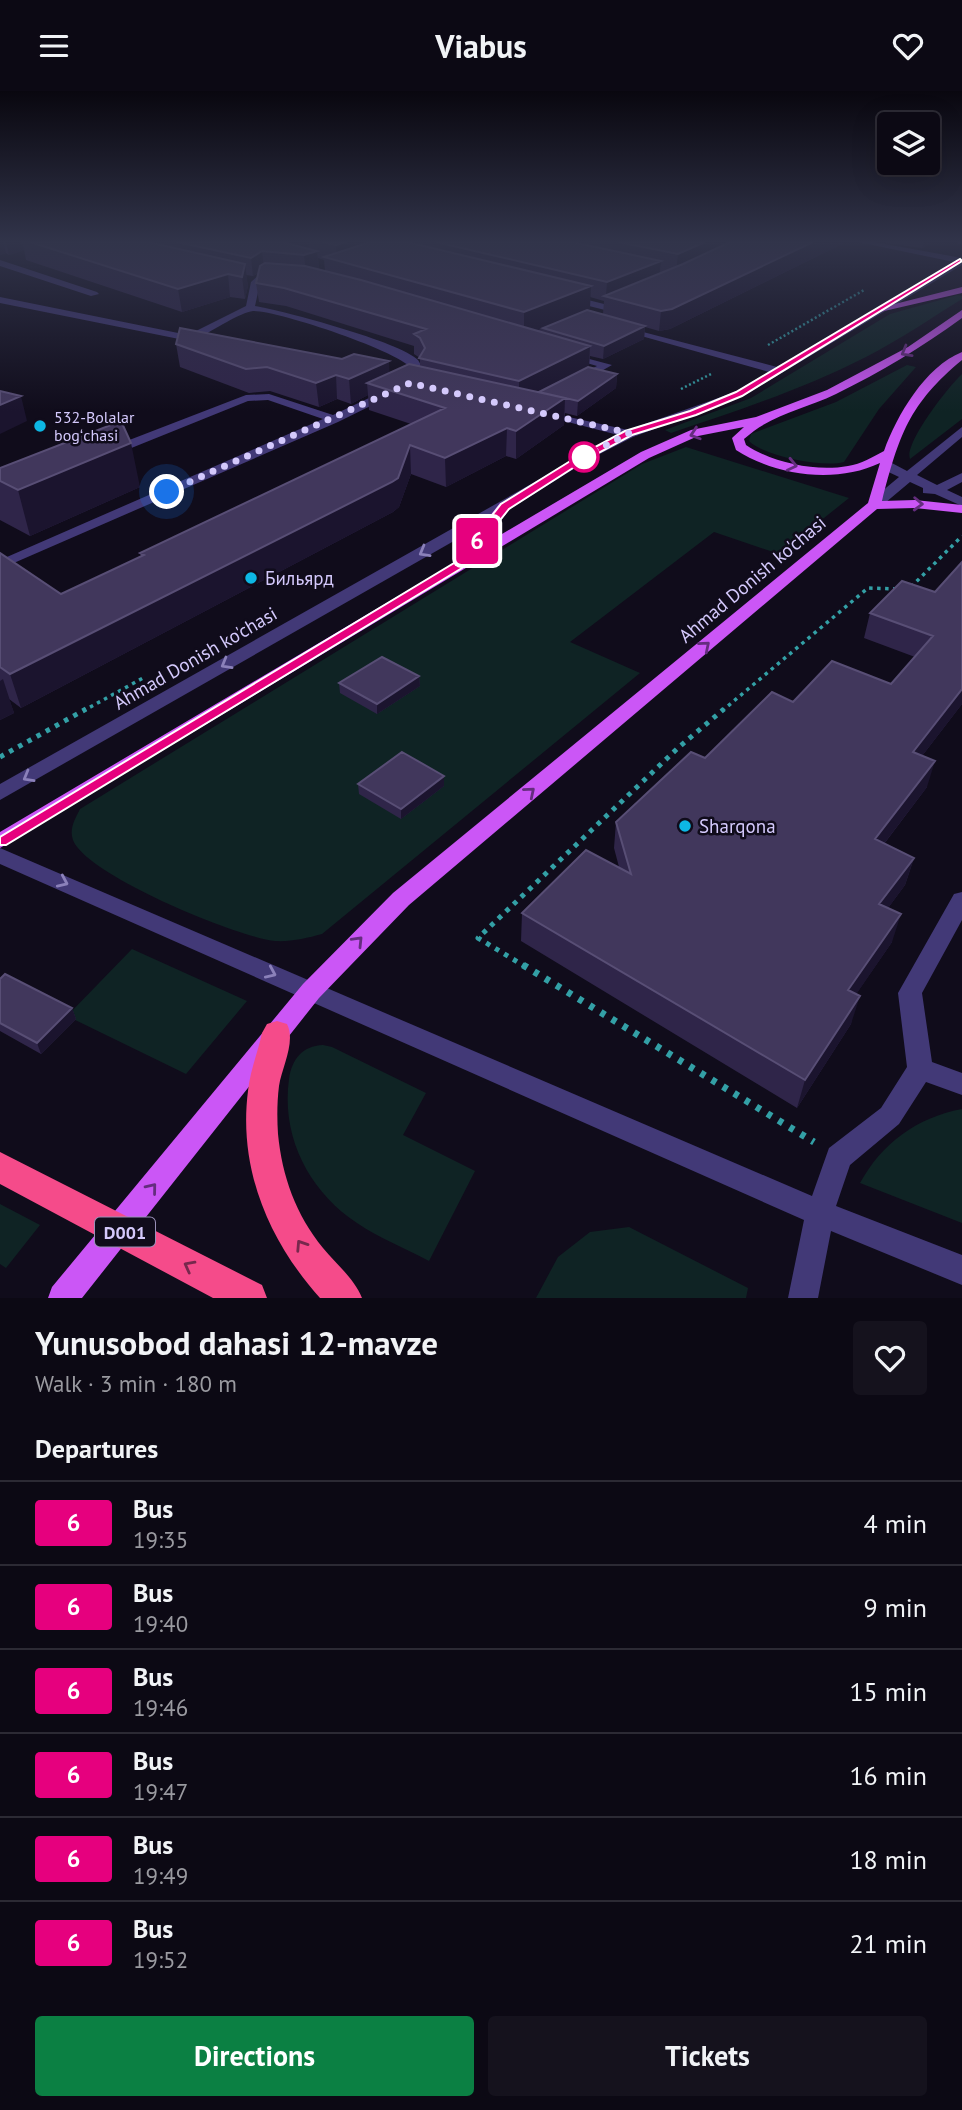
<!DOCTYPE html>
<meta charset="utf-8">
<style>
:root{--surface:#0c0914;--page:#15121d;--text:#f1f3f6;--muted:#9a9aa0;--line:#2c2a34;--accent:#0b8043}
body{margin:0;font-family:"PT Sans",sans-serif;background:var(--page);color:var(--text);height:100vh;display:flex;flex-direction:column;font-size:26px;white-space:nowrap}
*{box-sizing:border-box;margin:0}
p{font-size:23px;color:var(--muted)}
.icon{flex:none;width:38px;height:38px;fill:none;stroke:currentColor;stroke-width:2;stroke-linecap:round;stroke-linejoin:round}
.map{position:relative;height:1207px;overflow:hidden}
.drawer{display:flex;flex-direction:column;background:var(--surface);flex:1}
.drawer>*{flex:none}
.badge{padding:0 14px;border-radius:5px;font-size:24px;line-height:46px}
.buttons{position:absolute;left:877px;top:21px;display:grid;gap:14px}
.buttons a{display:grid;place-items:center;width:63px;height:63px;border-radius:7px;background:var(--surface);box-shadow:0 7px 28px #0002,0 0 0 2px var(--line);font-size:35px}
.you{position:absolute;width:35px;height:35px;margin:-18px;border:5px solid #fff;border-radius:50%;background:#1a73e8;box-shadow:0 0 0 10px #1a73e833}
.map>.badge{position:absolute;translate:-50% -50%;box-shadow:0 0 0 4px #fff}
h2{padding:0 35px;font-size:26px;line-height:63px}
.round{display:grid;place-items:center;flex:none;width:74px;height:74px;border-radius:7px;background:var(--page)}
.headline{display:flex;align-items:center;justify-content:space-between;height:119px;padding:0 35px}
h1{font-size:33px;font-weight:800;line-height:52px}
.action{display:flex;gap:14px;margin-top:auto;padding:14px 35px}
.action a{flex:1;height:80px;border-radius:7px;background:var(--accent);color:#fff;font-size:28px;font-weight:800;line-height:80px;text-align:center}
.action a+a{background:var(--page);color:var(--text)}
ul{padding:0;list-style:none}
li{display:flex;align-items:center;gap:21px;height:84px;padding:0 35px;border-top:2px solid var(--line)}
li div{flex:1}
li b{display:block;font-size:26px}
li em{font-style:normal}
li .badge{min-width:77px;font-weight:700;text-align:center}
header{display:flex;justify-content:space-between;align-items:center;height:91px;padding:0 35px;background:var(--surface);font-size:32px;font-weight:800}
.map>svg:first-child{display:block}
</style>
<header><svg class="icon" aria-label="menu" viewBox="0 0 24 24"><path d="M4 6h16M4 12h16M4 18h16"/></svg>Viabus<svg class="icon" aria-label="heart" viewBox="0 0 24 24"><path d="M12 20l-8-8c-3-5 5-10 8-4 3-6 11-1 8 4z"/></svg></header>
<div class="map">
<svg width="962" height="1207" viewBox="0 0 962 1207">
<rect width="100%" height="100%" fill="#100c1b"/>
<path fill="#0f2324" d="M958,204L962,205V208C930,228 899,249 866,266C803,298 737,320 671,342L665,339L751,307L890,223Z
M907,274L916,276L879,318L844,371C823,377 764,365 749,350L751,343L836,311Z
M962,283V328L910,368C904,352 949,295 962,283Z
M686,356L849,407L779,463L714,441L570,551L640,582L322,843C307,847 291,851 275,850C237,846 86,784 73,749C69,738 75,728 80,718L642,373Z
M132,858L247,910L186,983L67,925Z
M323,954L332,956L426,1002L403,1044L475,1080L429,1170C405,1157 379,1147 357,1132C309,1100 281,1046 289,988C292,968 302,955 323,954Z
M962,1018V1132L860,1092C882,1052 916,1027 962,1018Z
M0,1113L40,1134L6,1177L0,1173Z
M629,1136L748,1197L746,1207H536L558,1166L590,1141Z"/>
<g fill="none" stroke-linecap="round" stroke-linejoin="round">
<path stroke="#33a0a6" stroke-width="2.5" stroke-dasharray="2 2.5" stroke-linecap="butt" d="M768,254L864,199
M681,298L711,283"/>
<path stroke="#33a0a6" stroke-width="3.5" stroke-dasharray="3.5 4.5" stroke-linecap="butt" d="M911,496L962,445
M83,620L143,587
M722,620L868,497L900,498"/>
<path stroke="#33a0a6" stroke-width="5" stroke-dasharray="4.5 6" stroke-linecap="butt" d="M0,666L86,618
M526,876L478,847L679,656L724,618"/>
<path stroke="#33a0a6" stroke-width="7" stroke-dasharray="5 8" stroke-linecap="butt" d="M523,874L814,1051"/>
<path fill="#423977" fill-rule="evenodd" d="M858,151H874L962,167V174L743,305L633,346L588,369L510,418L0,709V693L618,344L537,323V319L628,339L735,301L769,281L620,239V235L777,276L954,171Z
M957,151H962V153H958Z
M0,169L97,201L99,203L91,205L0,175Z
M261,182L282,186L278,189L266,187L260,192L255,215C284,220 401,251 418,269C420,272 422,276 423,279L413,294L338,331L0,478V469L323,328L268,309L248,310L114,364H106V358L246,304L269,303L333,324L405,290L413,279C403,261 276,219 253,220C241,221 212,240 200,246L204,249L199,252L0,212V206L188,244L246,215L251,191Z
M568,204L608,214L610,216L605,219L565,209V205Z
M563,261L612,274L582,291H574V287L597,275L563,265Z
M962,336V346L917,384L937,394L962,382V391L947,399L962,406V415L935,403L923,402V397L910,391L879,417H869V411L899,386L880,377V371H890L907,380Z
M0,757L812,1105L829,1057L881,1017L907,976L898,902L954,803L962,801V829L922,902L932,971L962,982V1004L926,991L899,1033L850,1074L836,1115L962,1164V1194L831,1140L818,1207H788L804,1129L0,773Z"/>
<path fill="#cb56f6" fill-rule="evenodd" d="M962,196V202L880,221L875,218Z
M962,219V227C922,256 881,281 836,303C803,319 773,322 744,348L746,354C773,372 816,381 848,375C861,373 873,366 884,360C897,324 925,276 962,261V269C909,313 899,344 882,410L915,409L962,414V422L915,417L877,418L409,814L319,907L82,1207H48L52,1196L303,893L393,802L868,412L880,372C836,393 776,385 736,359L732,347L744,336L698,345L649,367L0,757V741L459,469L460,463L500,412L505,411L512,415L480,456L641,361L691,339L756,326L827,299L908,256Z"/>
<path fill="#f54b8a" fill-rule="evenodd" d="M277,930L287,933C296,951 282,976 279,995C277,1011 277,1028 278,1043C282,1085 296,1124 323,1157C336,1173 354,1187 362,1207H320C269,1150 238,1078 248,1000C250,980 258,961 262,942L267,933Z
M0,1061L262,1194L267,1207H213L0,1093Z"/>
</g>
<path fill="#2f2549" fill-rule="evenodd" d="M0,151H846L670,238L659,240L645,236L644,248L603,268L590,265L589,275L538,301L617,283L616,297L577,325L565,322L564,334L516,368L506,365L446,396L411,383L399,416L393,421L21,617L9,608L14,622L0,629V462L61,503L141,465L140,462L411,333L369,319L368,304L351,313L337,308L319,316L270,300L249,302L180,276L176,253L342,268L389,270V282L420,275V267L414,263V255L286,215L259,211L256,192L259,182L253,185L246,184L248,195L245,208L230,206L182,221L26,169L24,159L9,164L6,162L0,164ZM318,167L324,169L325,180L318,179L319,178ZM590,206L604,210L603,223L587,219L590,218Z
M880,151H934L922,157Z
M0,377L140,396L30,445L0,429Z
M935,501L962,613L922,665L927,696L884,753L914,767L905,794L888,817L892,851L856,903L851,933L797,1017L521,850L522,822L619,776L614,757L616,731L705,667L793,611L891,593L915,566L864,547L870,522Z
M419,585L420,595L377,623L340,602L339,592Z
M444,685V695L401,728L359,703L358,693Z
M0,888L72,917L76,928L41,963L0,940Z"/>
<path fill="#1b142e" d="M0,151H3L6,162L0,164Z
M6,151H22L24,159L9,164Z
M289,151H309V156L290,160Z
M346,151H398L337,170L336,154Z
M705,151H743L676,181L678,163Z
M813,151H846L670,238L659,240L661,220Z
M924,151H934L922,157Z
M262,160L264,178L253,185L251,167Z
M317,160L319,178L306,182L304,164Z
M661,170L659,189L606,205L607,191Z
M245,173L248,195L245,208L242,186Z
M228,183L230,206L182,221L178,198Z
M591,195L590,218L524,245V221Z
M645,235L644,248L603,268L604,255Z
M590,255L589,275L519,311V290Z
M389,270L390,294L367,292L368,304L351,313L349,288Z
M617,283L616,297L577,325L578,310Z
M336,284L337,308L319,316L316,292Z
M21,305L27,330L0,343V314Z
M565,307L564,334L516,368V340Z
M507,337L506,365L446,396L445,367Z
M131,352L140,396L30,445L18,399Z
M410,354L411,383L399,416L393,421L21,617L10,583Z
M419,585L420,595L377,623V613Z
M3,588L14,622L0,629V590Z
M962,598V613L905,687L913,661Z
M935,670L927,696L867,775L875,748Z
M444,685V695L401,728V718Z
M914,767L905,794L871,840L879,813Z
M901,823L892,851L840,927L848,899Z
M860,905L851,933L797,1017L805,989Z
M72,917L76,928L41,963L37,952Z"/>
<path fill="#41375c" stroke="#584e75" stroke-width="2" d="M30,151H148L245,173L242,186L228,183L178,198Z
M177,151H282L317,160L304,164L262,160L251,167Z
M323,151H346L336,154Z
M370,151H407L591,195L524,221L324,166Z
M436,151H572L661,170L607,191Z
M618,151H705L678,163Z
M730,151H813L672,218L661,220L604,205L683,173Z
M265,172L305,175L361,189L590,255L519,290L419,267L425,257L420,247L414,243L426,238L284,197L256,192L260,175Z
M587,219L645,235L604,255L543,237Z
M180,237L342,268L354,263L389,270L349,288L336,284L316,292L267,276L246,278L176,253Z
M409,273L565,307L516,340L507,337L445,367L410,354L398,387L392,391L10,583L0,576V462L61,503L144,464L140,462L445,317L367,292Z
M588,276L617,283L578,310L539,301Z
M0,300L21,305L0,314Z
M121,330L131,352L18,399L0,390V377Z
M962,471V598L913,661L935,670L875,748L914,767L879,813L901,823L848,899L860,905L805,989L522,822L586,759L631,783L616,731L691,661L705,667L772,601L793,611L832,570L891,593L933,545L870,522L902,490L935,501Z
M382,566L419,585L377,613L339,592Z
M402,661L444,685L401,718L358,693Z
M5,883L72,917L37,952L0,932V888Z"/>
<defs><path id="oneway-chevron" d="M-2-3.5L2.5 0L-2 3.5" fill="none" stroke-width="1.6" stroke-linecap="round" stroke-linejoin="round" transform="scale(1.75)"/></defs>
<g stroke="#642d7e">
<use href="#oneway-chevron" transform="translate(906 261) rotate(150)"/>
<use href="#oneway-chevron" transform="translate(695 343) rotate(162)"/>
<use href="#oneway-chevron" transform="translate(792 374) rotate(13)"/>
<use href="#oneway-chevron" transform="translate(918 413) rotate(2)"/>
<use href="#oneway-chevron" transform="translate(705 555) rotate(-40)"/>
<use href="#oneway-chevron" transform="translate(530 701) rotate(-40)"/>
<use href="#oneway-chevron" transform="translate(358 850) rotate(-46)"/>
<use href="#oneway-chevron" transform="translate(152 1097) rotate(-51)"/>
</g>
<g stroke="#8b81ba">
<use href="#oneway-chevron" transform="translate(424 461) rotate(150)"/>
<use href="#oneway-chevron" transform="translate(226 573) rotate(150)"/>
<use href="#oneway-chevron" transform="translate(28 686) rotate(150)"/>
<use href="#oneway-chevron" transform="translate(63 791) rotate(24)"/>
<use href="#oneway-chevron" transform="translate(271 882) rotate(24)"/>
</g>
<g stroke="#77284d">
<use href="#oneway-chevron" transform="translate(301 1154) rotate(-123)"/>
<use href="#oneway-chevron" transform="translate(189 1175) rotate(-152)"/>
</g>
<linearGradient id="sky" x2="0" y2="1"><stop stop-color="#09070f"/><stop offset="0.47" stop-color="#31344a"/><stop offset="1" stop-color="#31344a" stop-opacity="0"/></linearGradient>
<rect width="962" height="320" fill="url(#sky)"/>
<path fill="#e6007e" stroke="#fff" stroke-width="2" d="M960,168L962,170L742,305L696,324L632,344L587,368L509,418L462,477L6,754H0V746L454,472L501,413L580,364L625,340L690,320L736,301Z"/>
<g fill="none" stroke-linecap="round" stroke-linejoin="round">
<path stroke="#d4c9fc" stroke-width="7" stroke-dasharray="0 12.6" d="M167,401L410,292L629,342L584,366"/>
</g>
<g fill="#0db7e4" stroke="#100c1b" stroke-width="2.5">
<circle cx="40" cy="335" r="7"/>
<circle cx="251" cy="487" r="7"/>
<circle cx="685" cy="735" r="7"/>
</g>
<circle fill="#fff" stroke="#e6007e" stroke-width="3.5" cx="584" cy="366" r="14"/>
<g text-anchor="middle" dominant-baseline="central" stroke-width="5" stroke-linejoin="round" paint-order="stroke">
<g font-size="16" fill="#d4c9fc" stroke="#100c1b" text-anchor="start">
<text x="54" y="326">532-Bolalar<tspan x="54" dy="18">bogʻchasi</tspan></text>
</g>
<rect fill="#100c1b" stroke="#9990b8" stroke-width="2" x="95" y="1126.5" width="60" height="29" rx="5"/>
<g font-size="18" font-weight="bold" fill="#d4c9fc">
<text x="125" y="1141">D001</text>
</g>
<g font-size="19" fill="#d4c9fc" stroke="#100c1b" text-anchor="start">
<text x="265" y="487">Бильярд</text>
<text x="699" y="735">Sharqona</text>
</g>
<g font-size="19" fill="#d4c9fc" stroke="#100c1b">
<text transform="translate(752 488) rotate(-40)">Ahmad Donish ko'chasi</text>
<text transform="translate(195 567) rotate(-30)">Ahmad Donish ko'chasi</text>
</g>
</g>
</svg>
<div class="buttons">
<a><svg class="icon" aria-label="layers" viewBox="0 0 24 24"><path d="M12 4l9 5-9 5-9-5zM3 14l9 5 9-5"/></svg></a>
</div>
<div class="you" style="left:167px;top:401px"></div>
<b class="badge" style="left:477px;top:450px;background:#e6007e;color:#fff">6</b>
</div>
<section class="drawer">
<div class="headline"><div><h1>Yunusobod dahasi 12-mavze</h1><p>Walk · 3 min · 180 m</p></div><a class="round"><svg class="icon" aria-label="heart" viewBox="0 0 24 24"><path d="M12 20l-8-8c-3-5 5-10 8-4 3-6 11-1 8 4z"/></svg></a></div>
<h2>Departures</h2>
<ul>
<li><span class="badge" style="background:#e6007e;color:#fff">6</span><div><b>Bus</b><p>19:35</p></div><em>4 min</em></li>
<li><span class="badge" style="background:#e6007e;color:#fff">6</span><div><b>Bus</b><p>19:40</p></div><em>9 min</em></li>
<li><span class="badge" style="background:#e6007e;color:#fff">6</span><div><b>Bus</b><p>19:46</p></div><em>15 min</em></li>
<li><span class="badge" style="background:#e6007e;color:#fff">6</span><div><b>Bus</b><p>19:47</p></div><em>16 min</em></li>
<li><span class="badge" style="background:#e6007e;color:#fff">6</span><div><b>Bus</b><p>19:49</p></div><em>18 min</em></li>
<li><span class="badge" style="background:#e6007e;color:#fff">6</span><div><b>Bus</b><p>19:52</p></div><em>21 min</em></li>
</ul>
<div class="action"><a>Directions</a><a>Tickets</a></div>
</section>
